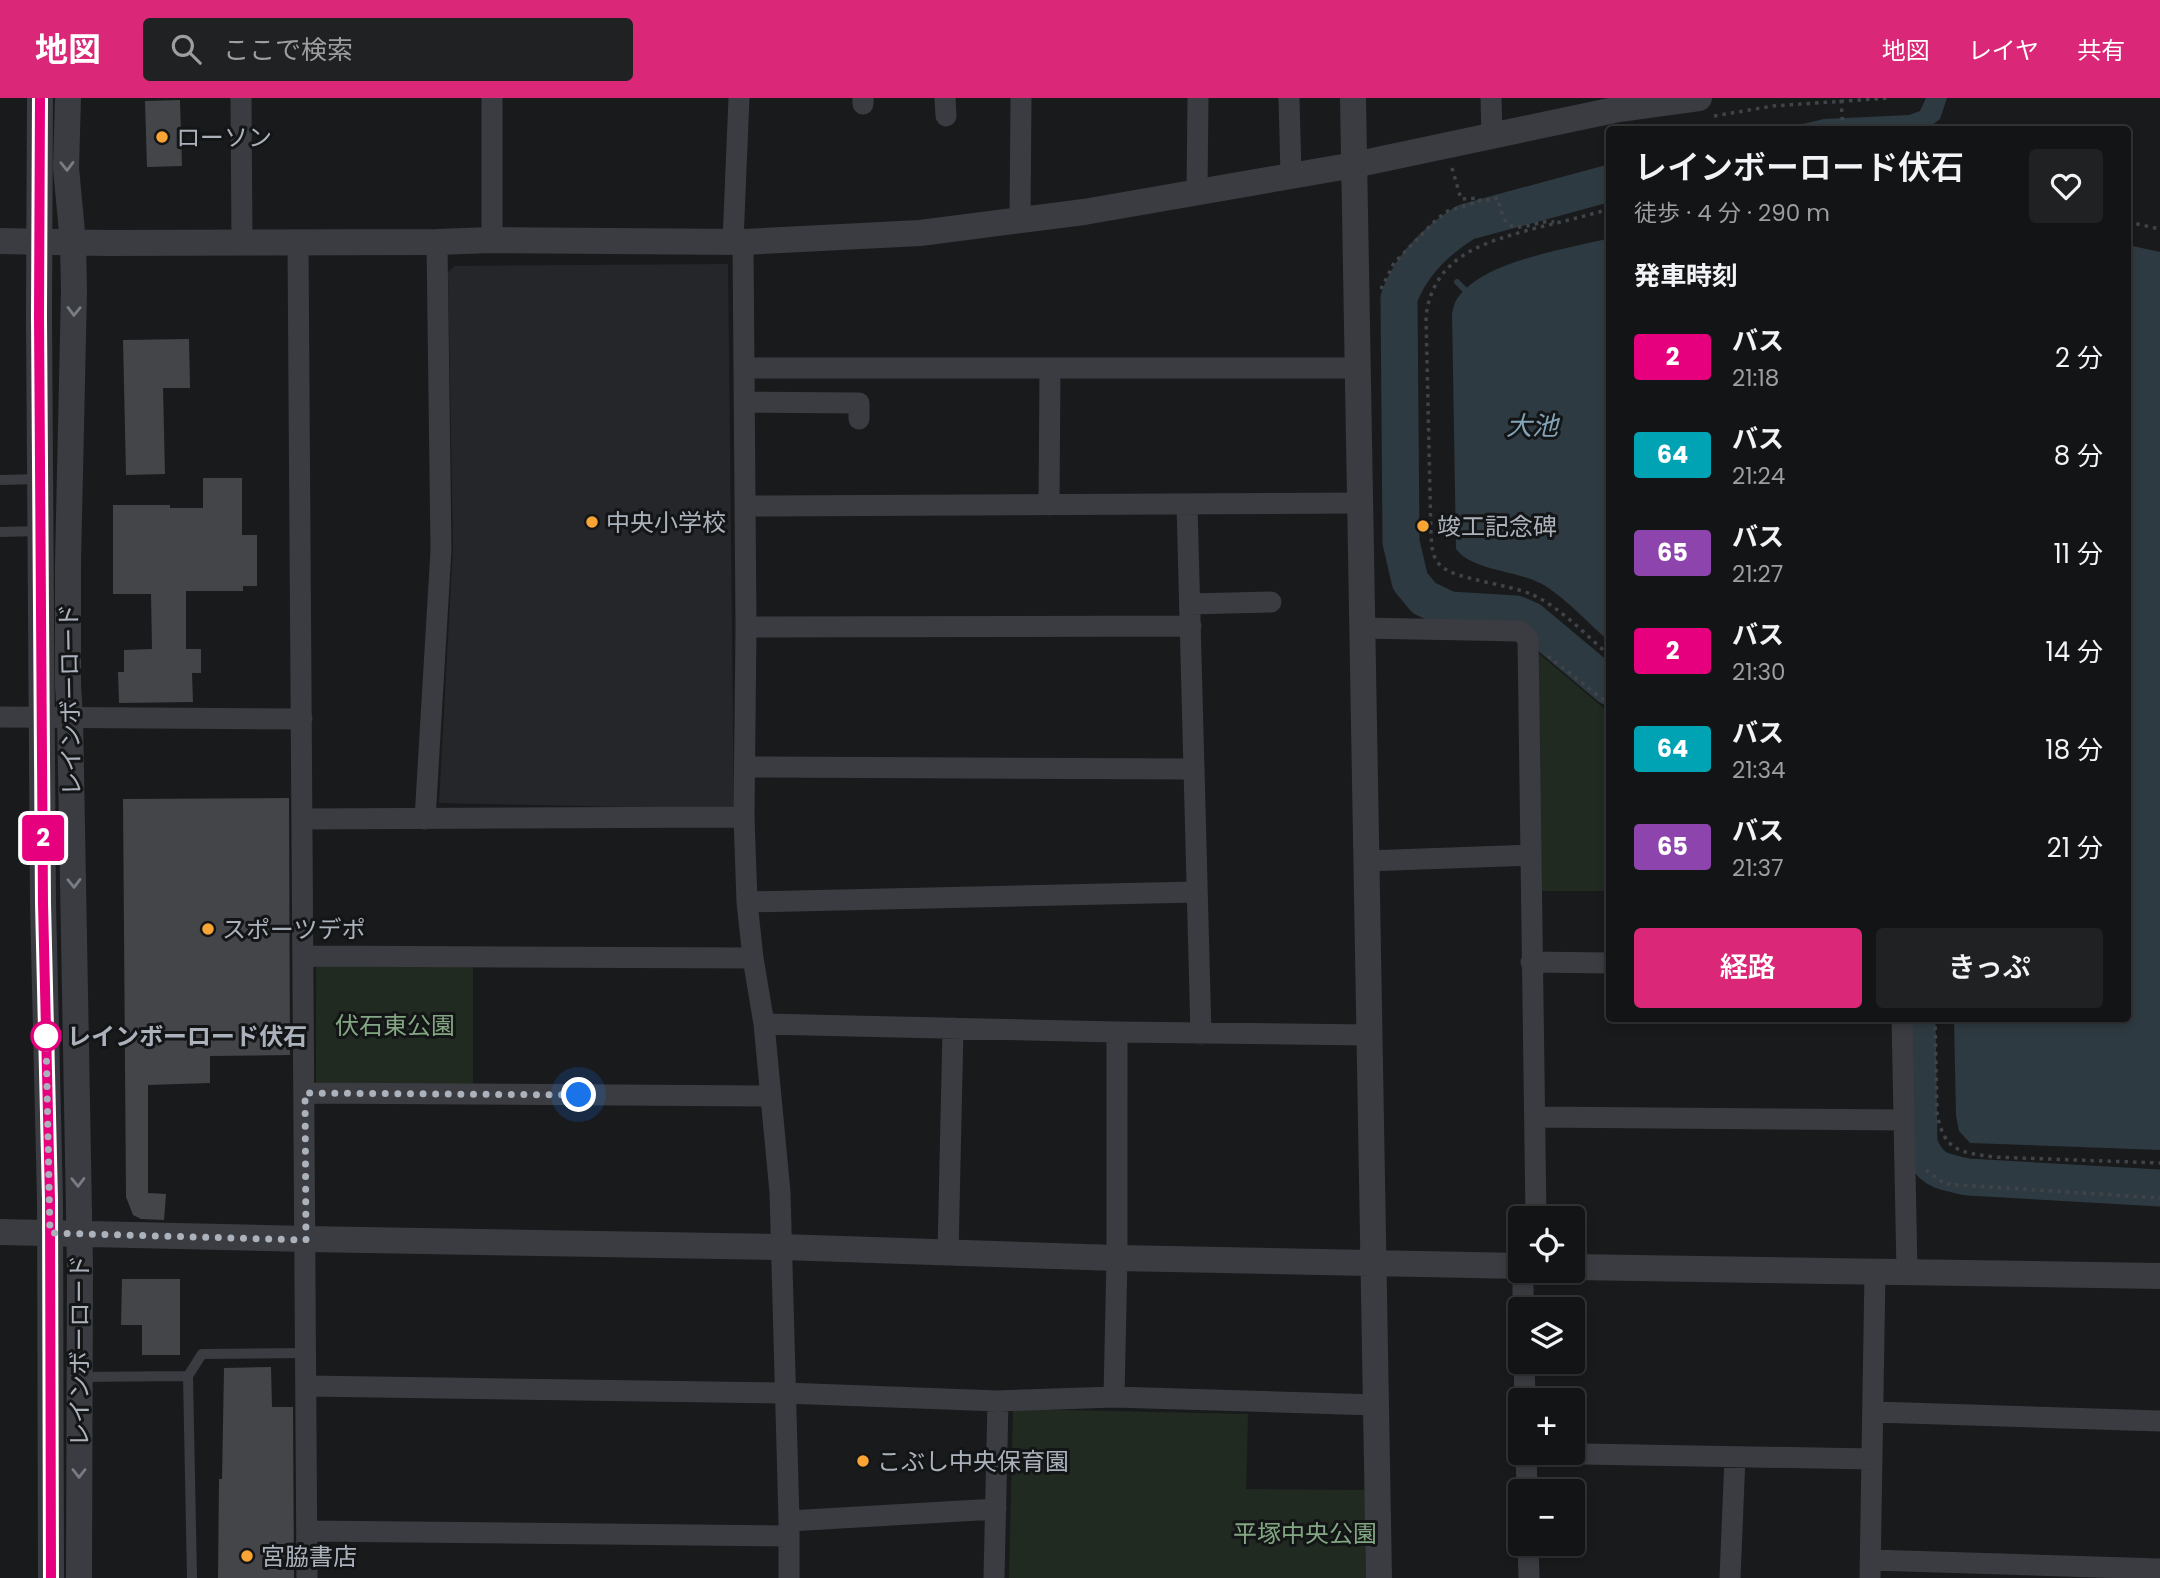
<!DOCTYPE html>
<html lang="ja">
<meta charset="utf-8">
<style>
:root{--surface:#131415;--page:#202122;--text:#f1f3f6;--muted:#9d9ea0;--line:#323334;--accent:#db2777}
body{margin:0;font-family:Poppins,"Noto Sans JP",sans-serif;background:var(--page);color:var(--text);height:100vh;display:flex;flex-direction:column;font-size:26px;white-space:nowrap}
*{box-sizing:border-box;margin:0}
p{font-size:23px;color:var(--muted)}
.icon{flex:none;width:38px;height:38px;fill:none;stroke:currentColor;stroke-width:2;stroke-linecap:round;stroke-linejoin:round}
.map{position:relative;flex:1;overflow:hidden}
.details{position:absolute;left:1606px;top:28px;width:525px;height:896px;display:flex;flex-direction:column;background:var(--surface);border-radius:7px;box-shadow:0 4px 10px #0003,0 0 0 2px var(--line)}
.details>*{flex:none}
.badge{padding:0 14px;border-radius:5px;font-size:24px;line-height:46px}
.tools{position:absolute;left:1508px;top:1108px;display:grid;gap:14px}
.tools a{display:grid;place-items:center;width:77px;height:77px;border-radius:7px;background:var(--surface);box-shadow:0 4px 10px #0003,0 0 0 2px var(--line);font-size:35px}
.you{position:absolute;width:35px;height:35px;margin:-18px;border:5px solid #fff;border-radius:50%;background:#1a73e8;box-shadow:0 0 0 10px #1a73e833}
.map>.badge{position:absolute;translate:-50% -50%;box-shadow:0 0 0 4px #fff}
h2{padding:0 28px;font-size:26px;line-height:63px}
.round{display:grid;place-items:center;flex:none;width:74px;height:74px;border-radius:7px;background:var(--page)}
.head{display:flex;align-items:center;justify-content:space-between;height:119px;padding:0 28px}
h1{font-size:33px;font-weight:600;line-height:52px}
.action{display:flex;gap:14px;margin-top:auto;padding:14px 28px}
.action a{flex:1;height:80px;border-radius:7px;background:var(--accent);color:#fff;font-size:28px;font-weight:600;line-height:80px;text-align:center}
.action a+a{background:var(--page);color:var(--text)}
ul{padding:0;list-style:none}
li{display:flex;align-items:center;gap:21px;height:98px;padding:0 28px}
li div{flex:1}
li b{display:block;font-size:26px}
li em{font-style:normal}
li .badge{min-width:77px;font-weight:700;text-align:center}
header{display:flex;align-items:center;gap:42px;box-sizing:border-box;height:98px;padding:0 35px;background:var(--accent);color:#fff}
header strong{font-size:33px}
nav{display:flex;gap:38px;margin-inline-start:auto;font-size:24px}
.search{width:490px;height:63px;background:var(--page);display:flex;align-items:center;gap:18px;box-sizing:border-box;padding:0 24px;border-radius:7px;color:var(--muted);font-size:26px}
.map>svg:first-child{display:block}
</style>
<header>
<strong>地図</strong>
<div class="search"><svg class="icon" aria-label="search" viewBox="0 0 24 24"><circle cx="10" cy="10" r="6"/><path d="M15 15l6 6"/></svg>ここで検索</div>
<nav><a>地図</a><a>レイヤ</a><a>共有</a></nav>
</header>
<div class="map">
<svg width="2160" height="1480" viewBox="0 0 2160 1480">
<rect width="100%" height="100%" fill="#191a1c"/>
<path fill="#252629" d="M728,166L734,711L439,705L453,449L448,174L455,168Z"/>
<path fill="#212a21" d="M1531,549L1606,612L1610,618V793H1535Z
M316,864L473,868V989L316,987Z
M1013,1311L1248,1316L1246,1391L1365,1392L1366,1480H1009Z"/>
<path fill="#2e3a41" d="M1926,0H1947L1940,21L1927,31H1781L1824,21L1909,17L1920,13Z
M1610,140V544C1589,526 1564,498 1540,485C1517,473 1471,472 1456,451L1452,216C1453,211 1454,205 1457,201C1482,163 1567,151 1610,140Z
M2128,147L2160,154V1052L1970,1045L1959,1033L1956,1018L1954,921L2128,920Z"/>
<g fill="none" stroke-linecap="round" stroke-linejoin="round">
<path stroke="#2e3a41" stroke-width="6" d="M1427,156L1436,164
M1457,184L1465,192"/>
<path stroke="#2e3a41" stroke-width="37" d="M1610,85L1466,124C1437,142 1411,167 1399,200L1401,444L1410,483L1424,500L1449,512L1516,516L1530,522L1610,589
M1917,920L1919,1047C1932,1074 1941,1073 1968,1079L2160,1090"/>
</g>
<path fill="#434549" d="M180,2L182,68L147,69L145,3Z
M189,241L190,290H163L165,376L126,377L123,242Z
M203,380H242V437H257V488H243V493H186V551H201V575H192L193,604L119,605L118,574H124V552L152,551L151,496H113V407H170V410H203Z
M289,700L290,957L210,958V985L148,987V1095L166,1096L164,1122L141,1121L133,1117L126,1099L123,701Z
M122,1181H180V1257H142V1227H121Z
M271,1269L272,1309H293L294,1480H218L219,1381H222L224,1270Z"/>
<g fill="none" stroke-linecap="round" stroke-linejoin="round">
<path stroke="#404348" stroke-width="3.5" stroke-dasharray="3.5 5" stroke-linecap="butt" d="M1841,2L1843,32
M1714,18L1773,8L1889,0
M1452,70L1461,101L1479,100L1480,103L1498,100C1506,140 1516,129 1549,123L1554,124
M1610,111C1585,118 1561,124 1536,130C1485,144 1434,157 1426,218L1431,438C1432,449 1432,460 1441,468C1456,482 1510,486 1533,497C1561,510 1587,538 1610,558
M2128,124L2160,131
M1381,191L1394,165L1437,121L1448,113L1480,103
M1548,558L1610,607
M1935,920L1937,1015C1944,1053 1959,1054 1993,1059L2160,1065
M1926,1072L1945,1086L2160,1100"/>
<path stroke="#3a3c41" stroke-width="10" d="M0,382L39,381
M0,434L41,433
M188,1278L192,1480
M79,1279L188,1278L202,1256L306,1255"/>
<path stroke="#3a3c41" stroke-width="21" d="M241,0L242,145
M492,0V142
M863,0V6
M945,0L946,18
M1289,0L1291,77
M1491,0L1492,38
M1197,94L1198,0
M1020,122L1021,0
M733,143L739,0
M743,144L746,529L744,719L747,804L753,860L764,926L780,1094L789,1423V1480
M298,145L307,1480
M744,270H1358
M744,304L859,305V321
M1049,407L1050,270
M1187,407L1201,936
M746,408L1360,405
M1190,506L1271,504
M746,529L1191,528
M1362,530L1520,533L1528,541L1536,1120
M0,619L302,621
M745,669L1193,671
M303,721L744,719
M425,721L441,452L437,144
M1366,763L1530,757
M747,804L1196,794
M304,858L753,860
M1531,864L1610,865
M1902,920L1907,1173
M764,926L1117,934L1369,937
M305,995L770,998
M1535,1019L1904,1022
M948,1155L953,930
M1523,1172V1211
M1524,1264L1525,1302
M307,1288L785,1295L998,1303L1114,1299L1376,1307
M1114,1299L1117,1160V934
M1874,1314L2160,1323
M1526,1354L1527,1393
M1526,1355L1872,1361
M789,1423L996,1411
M307,1433L789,1438
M1528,1446L1529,1480
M1871,1462L2160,1471
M994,1480L998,1303
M1730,1480L1735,1359
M1870,1480L1875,1173"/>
<path stroke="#3a3c41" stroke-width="26" d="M40,0L39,218L43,805L50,1101L51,1480
M68,0L66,70L73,145L74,192L68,465V588L70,619L80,1170L79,1480
M1353,0L1379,1480
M0,143L109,145L437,144L492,142L743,144L920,135L1084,114L1354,67L1619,11L1699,0
M0,1134L306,1141L781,1149L1117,1160L1521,1168
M1573,1169L2160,1178"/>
</g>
<defs><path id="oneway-chevron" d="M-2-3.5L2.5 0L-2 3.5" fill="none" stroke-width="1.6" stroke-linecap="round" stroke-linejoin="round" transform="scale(1.75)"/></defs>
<g stroke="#787d85">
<use href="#oneway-chevron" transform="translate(67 68) rotate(89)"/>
<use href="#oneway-chevron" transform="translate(74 213) rotate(91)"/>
<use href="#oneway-chevron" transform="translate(74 785) rotate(89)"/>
<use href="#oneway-chevron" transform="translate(78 1084) rotate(89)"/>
<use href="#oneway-chevron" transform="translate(79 1375) rotate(90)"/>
</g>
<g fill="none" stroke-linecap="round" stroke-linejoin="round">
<g stroke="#fff" stroke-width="16">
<path id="line" d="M40,0L39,218L43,805L50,1101L51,1480"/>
</g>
<use href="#line" stroke="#e6007e" stroke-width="10"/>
<path stroke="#abb2bc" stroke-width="7" stroke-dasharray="0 12.6" d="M46,938L50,1135L306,1142L305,995L579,997"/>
</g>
<g fill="#f9a434" stroke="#141517" stroke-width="2.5">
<circle cx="162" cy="39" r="7"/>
<circle cx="592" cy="424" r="7"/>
<circle cx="1423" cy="428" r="7"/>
<circle cx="208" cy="831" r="7"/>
<circle cx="863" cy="1363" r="7"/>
<circle cx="247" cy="1458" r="7"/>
</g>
<circle fill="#fff" stroke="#e6007e" stroke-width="3.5" cx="46" cy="938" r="14"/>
<g text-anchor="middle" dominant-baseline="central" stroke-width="6" stroke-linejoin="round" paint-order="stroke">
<g font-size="24" fill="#abb2bc" stroke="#141517" text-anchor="start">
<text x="176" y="39">ローソン</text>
<text x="606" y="424">中央小学校</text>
<text x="1437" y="428">竣工記念碑</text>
<text x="222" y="831">スポーツデポ</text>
<text x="877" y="1363">こぶし中央保育園</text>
<text x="261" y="1458">宮脇書店</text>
</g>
<g font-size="24" fill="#abb2bc" stroke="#141517">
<text transform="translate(70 602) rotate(-91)">レインボーロード</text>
<text transform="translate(79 1253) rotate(-90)">レインボーロード</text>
</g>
<g font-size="24" fill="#83a782" stroke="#141517">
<text x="395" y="927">伏石東公園</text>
<text x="1305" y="1435">平塚中央公園</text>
</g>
<g font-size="24" font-weight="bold" fill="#abb2bc" stroke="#141517" text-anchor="start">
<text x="67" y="938">レインボーロード伏石</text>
</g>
<g font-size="26" font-style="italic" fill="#82a4b7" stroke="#141517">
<text x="1532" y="328">大池</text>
</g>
</g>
</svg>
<div class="tools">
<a><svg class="icon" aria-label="locate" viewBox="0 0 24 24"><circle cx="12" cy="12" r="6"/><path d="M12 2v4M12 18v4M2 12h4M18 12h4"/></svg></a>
<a><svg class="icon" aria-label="layers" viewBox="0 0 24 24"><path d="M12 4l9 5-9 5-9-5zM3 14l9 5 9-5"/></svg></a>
<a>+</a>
<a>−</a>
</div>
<div class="you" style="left:579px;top:997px"></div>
<b class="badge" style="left:43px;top:740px;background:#e6007e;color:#fff">2</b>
<section class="details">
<div class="head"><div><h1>レインボーロード伏石</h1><p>徒歩 · 4 分 · 290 m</p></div><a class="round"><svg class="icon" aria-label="heart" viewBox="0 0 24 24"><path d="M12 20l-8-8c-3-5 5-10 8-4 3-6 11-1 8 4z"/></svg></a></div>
<h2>発車時刻</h2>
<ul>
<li><span class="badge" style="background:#e6007e;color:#fff">2</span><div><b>バス</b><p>21:18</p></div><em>2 分</em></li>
<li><span class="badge" style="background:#00a3b4;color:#fff">64</span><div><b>バス</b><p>21:24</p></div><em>8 分</em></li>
<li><span class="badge" style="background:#8e44ad;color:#fff">65</span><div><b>バス</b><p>21:27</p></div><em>11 分</em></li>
<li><span class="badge" style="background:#e6007e;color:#fff">2</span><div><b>バス</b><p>21:30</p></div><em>14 分</em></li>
<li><span class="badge" style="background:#00a3b4;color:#fff">64</span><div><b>バス</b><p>21:34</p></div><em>18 分</em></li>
<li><span class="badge" style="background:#8e44ad;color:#fff">65</span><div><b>バス</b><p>21:37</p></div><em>21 分</em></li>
</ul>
<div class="action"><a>経路</a><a>きっぷ</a></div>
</section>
</div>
